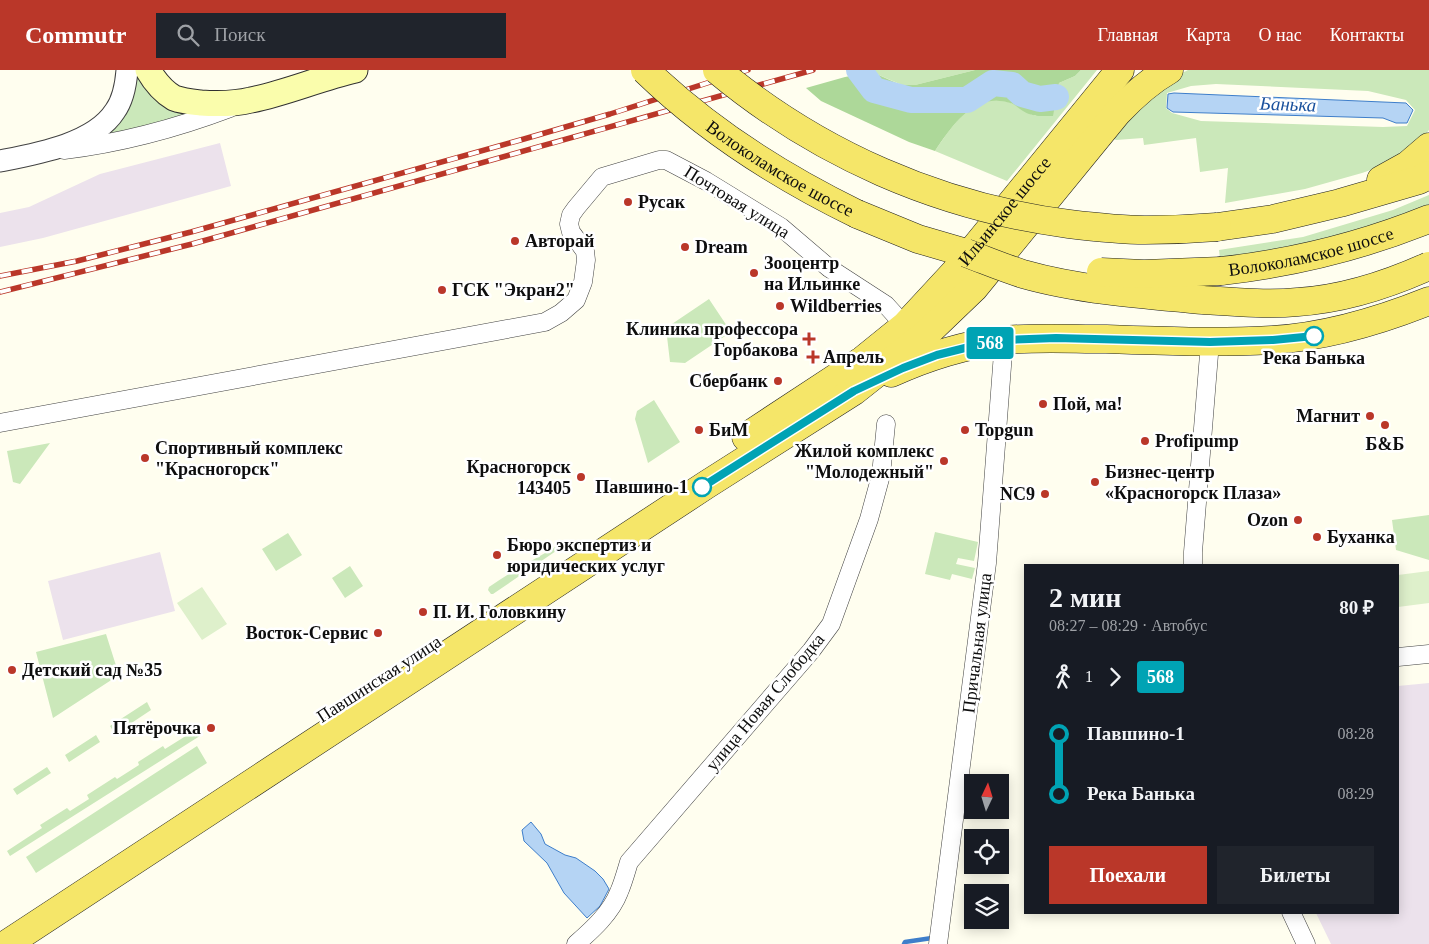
<!DOCTYPE html>
<html lang="ru">
<meta charset="utf-8">
<style>
:root{--surface:#171b24;--page:#20242c;--text:#f1f3f6;--muted:#9ea1a6;--accent:#ba3729}
body{margin:0;font-family:"Times New Roman",serif;background:var(--page);color:var(--text);height:100vh;display:flex;flex-direction:column;font-size:19px;white-space:nowrap}
*{box-sizing:border-box;margin:0}
p{font-size:16px;color:var(--muted)}
.icon{flex:none;width:28px;height:28px;fill:none;stroke:currentColor;stroke-width:2;stroke-linecap:round;stroke-linejoin:round}
.map{position:relative;flex:1;overflow:hidden}
.panel{position:absolute;left:1024px;top:494px;width:375px;height:350px;display:flex;flex-direction:column;background:var(--surface);border-radius:0px;box-shadow:0 2px 12px #0003}
.panel>*{flex:none}
.badge{padding:0 10px;border-radius:4px;font-size:18px;line-height:32px}
.needle{width:32px;rotate:4deg}
.tools{position:absolute;left:964px;top:704px;display:grid;gap:10px}
.tools a{display:grid;place-items:center;width:45px;height:45px;border-radius:0px;background:var(--surface);box-shadow:0 2px 12px #0003;font-size:25px}
.map>.badge{position:absolute;translate:-50% -50%;box-shadow:0 0 0 2px #fff}
.legs{display:flex;align-items:center;gap:8px;height:55px;padding:0 25px;font-size:16px}
.legs p{margin-inline-start:auto}
.head{display:flex;align-items:center;justify-content:space-between;height:85px;padding:0 25px}
h1{font-size:28px;font-weight:600;line-height:38px}
.button{display:flex;gap:10px;margin-top:auto;padding:10px 25px}
.button a{flex:1;height:58px;border-radius:0px;background:var(--accent);color:#fff;font-size:20px;font-weight:600;line-height:58px;text-align:center}
.button a+a{background:var(--page);color:var(--text)}
ul{padding:0 25px;list-style:none}
li{display:flex;align-items:center;gap:18px;height:60px;font-size:19px}
li i{display:grid;place-items:center;width:8px;height:100%;margin:0 6px;background:currentColor}
li i::after{content:'';width:12px;height:12px;margin:-6px;border:4px solid;border-radius:50%;background:var(--surface)}
li p{margin-inline-start:auto}
li:first-child i{background:linear-gradient(#0000 50%,currentColor 0)}
li:last-child i{background:linear-gradient(currentColor 50%,#0000 0)}
header{display:flex;align-items:center;gap:30px;box-sizing:border-box;height:70px;padding:0 25px;background:var(--accent);color:#fff}
header strong{font-size:24px}
nav{display:flex;gap:28px;margin-inline-start:auto;font-size:18px}
.search{width:350px;height:45px;background:var(--page);display:flex;align-items:center;gap:12px;box-sizing:border-box;padding:0 18px;border-radius:0px;color:var(--muted);font-size:19px}
.map>svg:first-child{display:block}
</style>
<header>
<strong>Commutr</strong>
<div class="search"><svg class="icon" aria-label="search" viewBox="0 0 24 24"><circle cx="10" cy="10" r="6"/><path d="M15 15l6 6"/></svg>Поиск</div>
<nav><a>Главная</a><a>Карта</a><a>О нас</a><a>Контакты</a></nav>
</header>
<div class="map">
<svg width="1429" height="874" viewBox="0 0 1429 874">
<rect width="100%" height="100%" fill="#fffeef"/>
<path fill="#ece2ec" d="M220,73L231,116L43,168L0,177V143L29,137L100,104Z
M160,482L175,541L63,570L48,511Z
M1429,613V874H1331L1316,843L1398,842V616Z"/>
<path fill="#cbe8ba" fill-rule="evenodd" d="M874,0H975L915,15H902L872,2Z
M1081,0H1097L1007,111L935,81C952,56 973,23 1008,32C1018,35 1025,43 1036,46L1057,22L1059,13L1075,6Z
M1188,0H1429V60L1417,74L1382,96L1362,103L1305,119L1225,133L1228,98L1200,102L1196,68L1144,75L1143,68L1116,70L1112,68L1129,43L1167,11ZM1216,14L1368,21L1406,30L1415,40L1407,56L1383,57L1201,51L1172,43L1166,38L1167,23L1191,16Z
M135,4L187,42L188,45L107,66L106,64Z
M1429,125V137L1305,176L1220,189L1219,180L1303,167L1393,140Z
M709,229L731,262L685,293L670,292L666,258Z
M654,330L680,372L648,393L635,349L637,341Z
M50,373L20,414L13,412L7,381Z
M1429,445V490L1396,480L1392,450Z
M935,462L978,472L974,491L958,488L956,494L975,498L972,509L952,504L950,510L925,504Z
M288,463L302,485L276,501L262,479Z
M557,476L556,481L493,524H491L488,520L489,517C511,501 534,490 557,476Z
M350,496L363,516L345,528L332,508Z
M106,564L119,605L53,648L36,582Z
M147,632L151,640L115,664L110,656Z
M196,654L203,664L10,786L7,781L42,758L40,755L67,738L70,741L89,729L87,725L115,707L117,709L139,695L138,692L163,676L165,679L189,664L187,660Z
M96,665L100,672L69,692L65,685Z
M197,676L207,693L36,803L26,787Z
M47,697L51,703L17,725L13,719Z"/>
<path fill="#add899" d="M975,0H1081L1075,6L1059,13L1053,46C1042,46 1032,47 1023,41C1018,38 1015,34 1010,33C974,22 952,56 935,81L909,72L821,31L806,18L845,7L872,2L901,15H915Z"/>
<path fill="#def0cb" d="M1429,501V533L1398,537V505Z
M202,517L227,554L202,570L177,533Z"/>
<path fill="#b5d4f4" stroke="#3e7eca" d="M1174,23L1406,33L1413,40L1407,53H1396L1383,48L1173,42L1167,38L1168,24Z
M531,752L541,764L545,774L565,785L576,788L595,801L603,809L609,819L600,836L587,848L564,823L547,793L524,771L522,760Z"/>
<g fill="none" stroke-linecap="round" stroke-linejoin="round">
<path stroke="#3e7eca" stroke-width="4.5" d="M904,874L905,872L932,868"/>
<path stroke="#b5d4f4" stroke-width="26" d="M859,0L874,20L911,30H967L993,13L1012,15L1022,24L1040,29L1056,27"/>
<g stroke="#414141" stroke-width="19">
<path id="minor" d="M64,80C121,73 177,58 230,38
M0,353L545,252L561,243L576,230L583,212L586,190L585,181L571,162L569,154L571,145L576,138L602,107L659,90H666L706,111L781,157L829,198L886,235L905,256
M1193,495V482L1210,272
M1398,587L1429,584
M1291,842L1306,874
M576,874C592,860 611,843 619,822C623,813 626,802 629,792L811,581L831,554L869,449L881,405L886,354
M938,874L987,493L1004,270"/>
</g>
<g stroke="#414141" stroke-width="23">
<path id="tertiary" d="M0,91C36,84 94,74 115,41C123,30 126,13 127,0"/>
</g>
<g stroke="#303030" stroke-width="27">
<path id="secondary" d="M148,0C155,12 162,21 174,28C182,31 192,32 201,33C217,34 235,34 251,30C286,23 320,8 355,0"/>
</g>
<g stroke="#1f1f1f" stroke-width="29">
<g id="primary">
<path d="M1381,110L1408,95L1429,77"/>
<path d="M857,144L918,169L966,183"/>
<path d="M1217,157L1273,149L1340,133L1419,110L1429,105"/>
<path id="s1" d="M1221,201C1293,193 1362,176 1429,149"/>
<path d="M891,303C926,287 965,275 1003,270C1037,267 1072,269 1105,269C1161,271 1216,273 1272,270C1326,267 1379,251 1429,231"/>
<path id="s2" d="M746,367L863,290L905,256L955,202L1120,0"/>
<path d="M7,874L706,415L854,321L926,264L974,218L1117,43C1133,26 1148,12 1169,0"/>
</g>
</g>
<use href="#minor" stroke="#fff" stroke-width="18"/>
<use href="#tertiary" stroke="#fff" stroke-width="21"/>
<use href="#secondary" stroke="#fafdac" stroke-width="25"/>
<use href="#primary" stroke="#f5e669" stroke-width="28"/>
<g stroke="#ba3729" stroke-width="5.5">
<path id="rail" d="M0,206L77,191L191,162L524,69L610,44L748,0
M0,222L192,174L813,0"/>
</g>
<use href="#rail" stroke="#fff" stroke-width="4" stroke-dasharray="11" stroke-linecap="butt"/>
<g stroke="#1f1f1f" stroke-width="29" stroke-linecap="butt">
<g id="primary-bridge">
<path id="s3" d="M645,0C708,61 779,106 857,144"/>
<path d="M717,0C818,84 939,137 1069,154C1094,157 1120,160 1145,160C1169,160 1193,159 1217,157"/>
<path d="M966,183C985,190 1004,198 1023,204C1079,220 1145,225 1203,230C1234,232 1267,235 1298,232C1345,229 1387,215 1429,196"/>
<path d="M1101,202L1144,204L1221,201"/>
</g>
</g>
<use href="#primary-bridge" stroke="#f5e669" stroke-width="28"/>
</g>
<g fill="none" stroke-linecap="round" stroke-linejoin="round">
<g stroke="#fff" stroke-width="11">
<path id="line-1" d="M702,417L854,321L903,298L937,285L973,276L1004,270L1056,268L1210,272L1273,270L1314,266"/>
</g>
<use href="#line-1" stroke="#00a3b4" stroke-width="8"/>
</g>
<g fill="#ba3729" stroke="#fff" stroke-width="2">
<circle cx="628" cy="132" r="5"/>
<circle cx="515" cy="171" r="5"/>
<circle cx="685" cy="177" r="5"/>
<circle cx="754" cy="203" r="5"/>
<circle cx="442" cy="220" r="5"/>
<circle cx="780" cy="236" r="5"/>
<path d="M806.5 261.5h5v5h5v5h-5v5h-5v-5h-5v-5h5z"/>
<path d="M810.5 279.5h5v5h5v5h-5v5h-5v-5h-5v-5h5z"/>
<circle cx="778" cy="311" r="5"/>
<circle cx="1043" cy="334" r="5"/>
<circle cx="1370" cy="346" r="5"/>
<circle cx="1385" cy="355" r="5"/>
<circle cx="699" cy="360" r="5"/>
<circle cx="965" cy="360" r="5"/>
<circle cx="1145" cy="371" r="5"/>
<circle cx="145" cy="388" r="5"/>
<circle cx="944" cy="391" r="5"/>
<circle cx="581" cy="407" r="5"/>
<circle cx="1095" cy="412" r="5"/>
<circle cx="1045" cy="424" r="5"/>
<circle cx="1298" cy="450" r="5"/>
<circle cx="1317" cy="467" r="5"/>
<circle cx="497" cy="485" r="5"/>
<circle cx="423" cy="542" r="5"/>
<circle cx="378" cy="563" r="5"/>
<circle cx="12" cy="600" r="5"/>
<circle cx="211" cy="658" r="5"/>
</g>
<g fill="#fff" stroke="#00a3b4" stroke-width="2.5">
<circle cx="1314" cy="266" r="9"/>
<circle cx="702" cy="417" r="9"/>
</g>
<g text-anchor="middle" dominant-baseline="central" stroke-width="5" stroke-linejoin="round" paint-order="stroke">
<g font-size="18" fill="#0e0e0e" stroke="#fff">
<text stroke="none"><textPath href="#s3" startOffset="168">Волоколамское шоссе</textPath></text>
<text transform="translate(737 132) rotate(32)">Почтовая улица</text>
<text stroke="none"><textPath href="#s2" startOffset="346">Ильинское шоссе</textPath></text>
<text stroke="none"><textPath href="#s1" startOffset="92">Волоколамское шоссе</textPath></text>
<text transform="translate(977 573) rotate(-83)">Причальная улица</text>
<text transform="translate(379 609) rotate(-33)">Павшинская улица</text>
<text transform="translate(765 632) rotate(-50)">улица Новая Слободка</text>
</g>
<g font-size="18" font-weight="bold" fill="#0e0e0e" stroke="#fff" text-anchor="start">
<text x="638" y="132">Русак</text>
<text x="525" y="171">Авторай</text>
<text x="695" y="177">Dream</text>
<text x="764" y="193">Зооцентр<tspan x="764" dy="21">на Ильинке</tspan></text>
<text x="452" y="220">ГСК "Экран2"</text>
<text x="790" y="236">Wildberries</text>
<text x="798" y="259" text-anchor="end">Клиника профессора<tspan x="798" dy="21">Горбакова</tspan></text>
<text x="823" y="287">Апрель</text>
<text x="768" y="311" text-anchor="end">Сбербанк</text>
<text x="1053" y="334">Пой, ма!</text>
<text x="1360" y="346" text-anchor="end">Магнит</text>
<text x="709" y="360">БиМ</text>
<text x="975" y="360">Topgun</text>
<text x="1155" y="371">Profipump</text>
<text x="1385" y="374" text-anchor="middle">Б&amp;Б</text>
<text x="155" y="378">Спортивный комплекс<tspan x="155" dy="21">"Красногорск"</tspan></text>
<text x="934" y="381" text-anchor="end">Жилой комплекс<tspan x="934" dy="21">"Молодежный"</tspan></text>
<text x="571" y="397" text-anchor="end">Красногорск<tspan x="571" dy="21">143405</tspan></text>
<text x="1105" y="402">Бизнес-центр<tspan x="1105" dy="21">«Красногорск Плаза»</tspan></text>
<text x="1035" y="424" text-anchor="end">NC9</text>
<text x="1288" y="450" text-anchor="end">Ozon</text>
<text x="1327" y="467">Буханка</text>
<text x="507" y="475">Бюро экспертиз и<tspan x="507" dy="21">юридических услуг</tspan></text>
<text x="433" y="542">П. И. Головкину</text>
<text x="368" y="563" text-anchor="end">Восток-Сервис</text>
<text x="22" y="600">Детский сад №35</text>
<text x="201" y="658" text-anchor="end">Пятёрочка</text>
</g>
<g font-size="18" font-weight="bold" fill="#0e0e0e" stroke="#fff">
<text x="1314" y="288">Река Банька</text>
<text x="688" y="417" text-anchor="end">Павшино-1</text>
</g>
<g font-size="19" font-style="italic" fill="#1a519d" stroke="#fff">
<text transform="translate(1288 34) rotate(2)">Банька</text>
</g>
</g>
</svg>
<div class="tools">
<a><svg class="needle" viewBox="-14 -14 28 28"><path d="M0-13l5 13h-10z" fill="#e53935"/><path d="M0 13l5-13h-10z" fill="#9ea1a6"/></svg></a>
<a><svg class="icon" aria-label="locate" viewBox="0 0 24 24"><circle cx="12" cy="12" r="6"/><path d="M12 2v4M12 18v4M2 12h4M18 12h4"/></svg></a>
<a><svg class="icon" aria-label="layers" viewBox="0 0 24 24"><path d="M12 4l9 5-9 5-9-5zM3 14l9 5 9-5"/></svg></a>
</div>
<b class="badge" style="left:990px;top:273px;background:#00a3b4;color:#fff">568</b>
<section class="panel">
<div class="head"><div><h1>2 мин</h1><p>08:27 – 08:29 · Автобус</p></div><b>80 ₽</b></div>
<div class="legs"><svg class="icon" aria-label="walk" viewBox="0 0 24 24"><circle cx="13" cy="4" r="2"/><path d="M13 8l-2 6 4 7M11 14l-3 7M7 12l3-4h3l4 4"/></svg>1<svg class="icon" aria-label="forward" viewBox="0 0 24 24"><path d="M9 5l7 7-7 7"/></svg><b class="badge" style="background:#00a3b4;color:#fff">568</b></div>
<ul>
<li><i style="color:#00a3b4"></i><b>Павшино-1</b><p>08:28</p></li>
<li><i style="color:#00a3b4"></i><b>Река Банька</b><p>08:29</p></li>
</ul>
<div class="button"><a>Поехали</a><a>Билеты</a></div>
</section>
</div>
